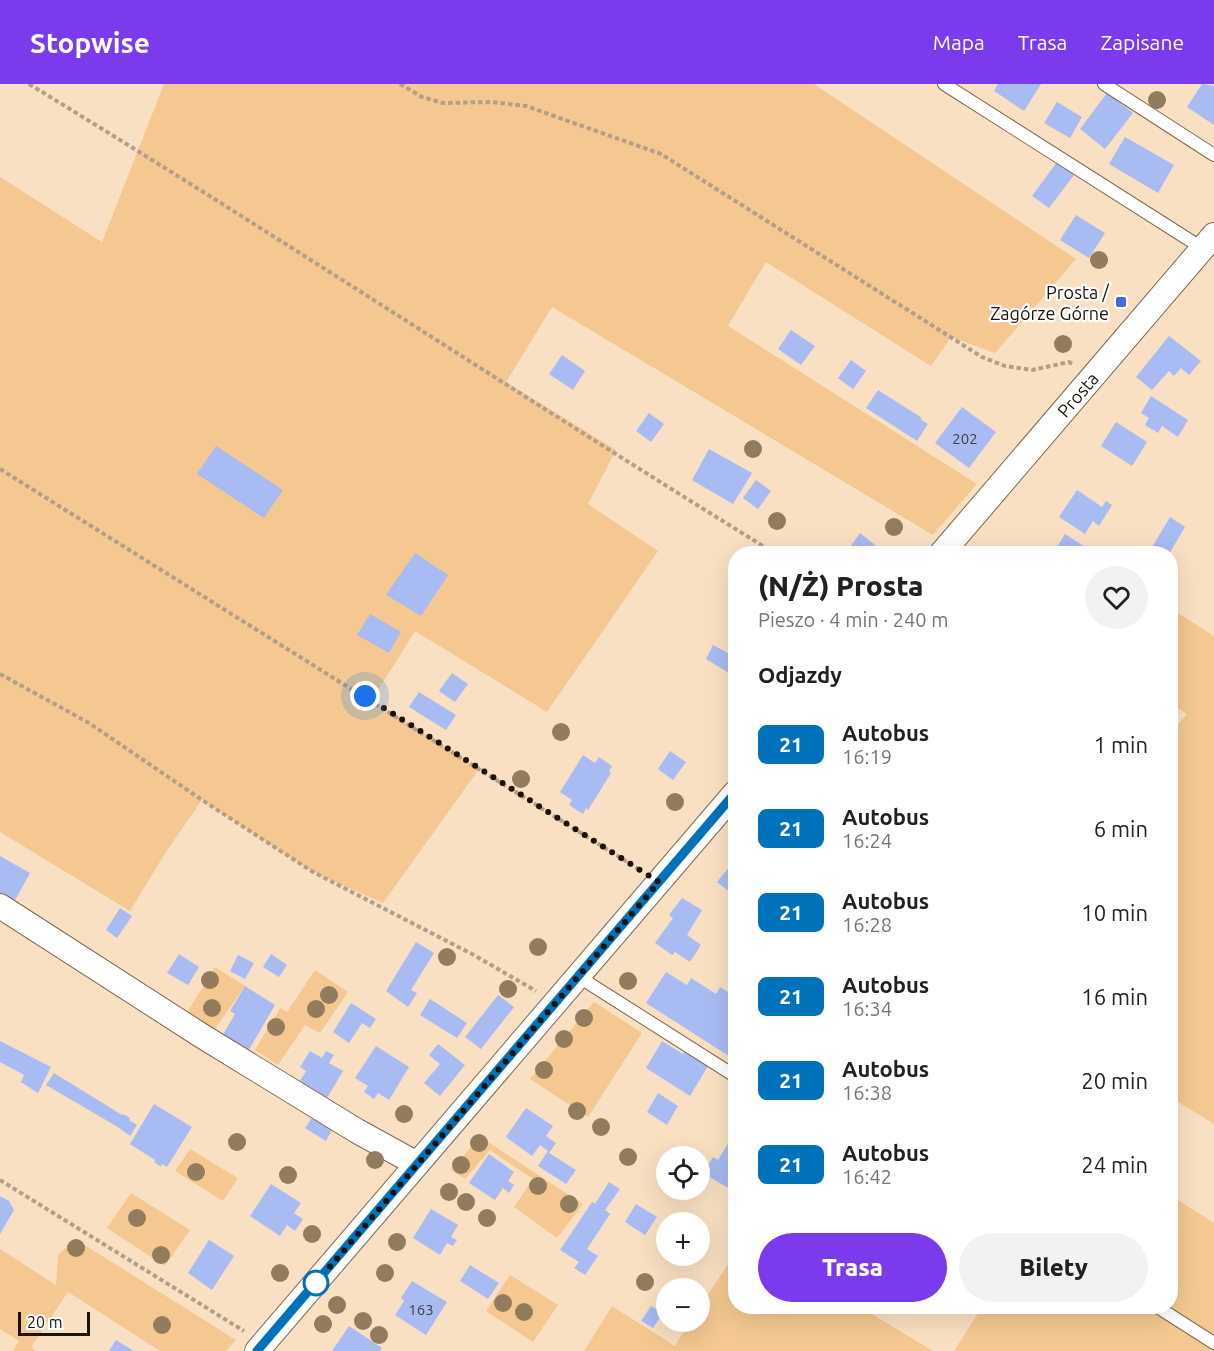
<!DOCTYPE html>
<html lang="pl">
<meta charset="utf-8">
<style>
:root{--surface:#fff;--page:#f2f2f2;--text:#202124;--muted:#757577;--accent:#7c3aed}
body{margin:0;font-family:Ubuntu,sans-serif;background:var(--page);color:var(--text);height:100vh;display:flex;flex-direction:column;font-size:22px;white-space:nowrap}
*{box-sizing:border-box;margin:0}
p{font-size:20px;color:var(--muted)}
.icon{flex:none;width:33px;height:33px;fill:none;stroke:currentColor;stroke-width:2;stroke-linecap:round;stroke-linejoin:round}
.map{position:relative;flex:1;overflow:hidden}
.details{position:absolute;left:728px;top:462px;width:450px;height:768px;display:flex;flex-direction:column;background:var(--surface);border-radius:24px;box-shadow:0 6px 24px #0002}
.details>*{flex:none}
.badge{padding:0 12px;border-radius:9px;font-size:21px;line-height:39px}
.buttons{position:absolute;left:656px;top:1062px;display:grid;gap:12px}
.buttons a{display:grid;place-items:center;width:54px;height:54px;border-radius:50%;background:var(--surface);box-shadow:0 6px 24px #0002;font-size:30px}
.scale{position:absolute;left:18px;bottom:15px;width:72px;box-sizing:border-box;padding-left:6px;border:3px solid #1b1308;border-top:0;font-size:16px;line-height:21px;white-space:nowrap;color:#1b1308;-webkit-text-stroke:4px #fff;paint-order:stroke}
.you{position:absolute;width:30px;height:30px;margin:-15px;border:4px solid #fff;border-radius:50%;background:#1a73e8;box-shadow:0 0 0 9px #1a73e833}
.map>.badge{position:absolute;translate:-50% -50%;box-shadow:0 0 0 3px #fff}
h2{padding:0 30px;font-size:22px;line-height:54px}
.round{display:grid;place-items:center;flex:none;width:63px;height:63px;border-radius:32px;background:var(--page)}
.headline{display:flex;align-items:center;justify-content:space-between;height:102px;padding:0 30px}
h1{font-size:28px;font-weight:800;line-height:45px}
.cta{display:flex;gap:12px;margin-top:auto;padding:12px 30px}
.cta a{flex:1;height:69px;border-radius:36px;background:var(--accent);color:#fff;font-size:24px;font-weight:800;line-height:69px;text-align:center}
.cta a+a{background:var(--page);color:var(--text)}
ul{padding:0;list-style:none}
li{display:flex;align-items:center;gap:18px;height:84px;padding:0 30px}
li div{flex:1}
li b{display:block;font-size:22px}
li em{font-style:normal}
li .badge{min-width:66px;font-weight:700;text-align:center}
header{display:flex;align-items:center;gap:36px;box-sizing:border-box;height:84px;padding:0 30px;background:var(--accent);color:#fff}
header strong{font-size:28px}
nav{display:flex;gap:33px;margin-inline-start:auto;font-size:21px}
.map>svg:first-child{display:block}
</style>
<header>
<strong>Stopwise</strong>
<nav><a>Mapa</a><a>Trasa</a><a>Zapisane</a></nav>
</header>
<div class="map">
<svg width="1214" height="1267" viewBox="0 0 1214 1267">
<rect width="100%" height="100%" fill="#f9e0c2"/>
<path fill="#f4c890" d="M164,0H814L1076,175L995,269L951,253L931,282L766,178L728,242L977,400L933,451L552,223L506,298L616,366L588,420L658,467L547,628L415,547L372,616L479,685L383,819L313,788L202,716L166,768L130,827L0,748V93L102,158Z
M1170,524L1214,552V1040L1170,1013V650L1187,630L1170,619Z
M215,883L245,902L212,949L185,932Z
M315,886L348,908L320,949L305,941L278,981L255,966L280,924L287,928Z
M594,918L642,949L588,1033L530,995Z
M480,1053L583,1120L557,1154L514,1123L533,1095L490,1066L465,1095L451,1086Z
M190,1065L238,1094L223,1117L175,1087Z
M131,1109L190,1146L165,1182L107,1144Z
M1170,1111L1214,1139V1267H954L982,1223L1170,1222Z
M75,1155L236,1256L226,1267H160L68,1208L31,1263L36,1267H13L19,1257L0,1245V1165L56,1201L58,1171Z
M735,1170V1222L860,1223L933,1267H584L612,1222L675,1262L690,1238H699V1224Z
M510,1191L558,1221L533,1258L486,1227Z"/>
<path fill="#a8bbf3" d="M998,0H1041L1024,27L994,7Z
M1202,0L1214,2V41L1187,23Z
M1107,9L1133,29L1105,65L1080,45Z
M1057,18L1082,33L1070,54L1044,39Z
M1125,53L1174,81L1158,109L1109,80Z
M1057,78L1074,91L1049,124L1032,112Z
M1076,131L1105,149L1089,174L1060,156Z
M791,246L815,262L801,281L778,265Z
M1169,252L1201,277L1189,291L1181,284L1174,292L1169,287L1152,306L1136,293Z
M562,271L585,287L573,306L549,290Z
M851,276L866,287L853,305L838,294Z
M878,306L922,334L920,335L928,340L917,357L866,324Z
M1151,312L1188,336L1178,353L1162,342L1158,349L1145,341L1149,334L1141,329Z
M962,323L996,348L969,384L935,359Z
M649,329L664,340L651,358L636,347Z
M1116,338L1147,358L1132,382L1101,362Z
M216,362L283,406L264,434L197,390Z
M709,365L752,389L733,420L692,396Z
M756,396L771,407L758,425L743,414Z
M1077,406L1102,423L1106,417L1112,421L1099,442L1093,437L1085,450L1059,433Z
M1170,433L1185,443L1169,470H1148Z
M860,449L886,470H845Z
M1065,450L1096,470H1061L1055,466Z
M415,469L448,491L421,532L386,511Z
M370,530L401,548L389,569L357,551Z
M713,561L735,573L734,592L706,575Z
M452,589L468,600L455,618L439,607Z
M419,608L456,631L446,646L409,623Z
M670,667L686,678L673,696L658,685Z
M583,671L595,679L599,673L612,682L609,687L611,689L588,726L586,724L583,730L569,721L572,716L560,708Z
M0,772L30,789L14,818L0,810Z
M735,776V812L717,798Z
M682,814L702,826L687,851L701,861L690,878L675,868L672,871L655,859L673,834L669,831Z
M120,824L132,832L117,854L106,846Z
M416,858L434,869L411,906L417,909L408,923L386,907Z
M179,870L199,883L188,901L167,889Z
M271,870L287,881L279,893L263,883Z
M238,871L254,879L245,895L230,887Z
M666,888L687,901L691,894L716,910L720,903L733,911L729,918L735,922V976L646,919Z
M245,902L275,921L247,969L221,954L235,930L230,927Z
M498,911L514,923L481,965L465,953Z
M430,915L467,939L457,954L420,931Z
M351,919L376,935L370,944L362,939L349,959L333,948Z
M0,957L51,983L38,1009L21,998L24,991L0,978Z
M662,957L683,970L686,966L708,982L690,1012L646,984Z
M438,960L465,981L440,1012L424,999L440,980L429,971Z
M376,962L409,983L389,1016L378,1009L374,1015L364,1008L368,1002L355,994Z
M310,967L322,974L326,967L334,971L329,979L343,987L327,1014L300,997L306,987L300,983Z
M54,989L122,1031L123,1030L130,1034L129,1036L137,1041L130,1052L116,1042L46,1001Z
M658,1009L678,1022L667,1041L647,1028Z
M154,1020L192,1043L167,1083L162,1080L161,1083L154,1078L155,1076L130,1060Z
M526,1024L553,1042L546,1052L556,1059L549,1069L576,1086L566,1100L538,1082L548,1067L540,1061L532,1072L506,1053Z
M312,1034L332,1046L326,1057L305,1044Z
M735,1048V1108L708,1092L709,1090L704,1087L713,1073L718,1076Z
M489,1070L514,1088L508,1097L514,1101L509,1109L503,1104L495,1116L469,1099Z
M609,1098L620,1105L605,1126L610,1130L587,1165L598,1172L585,1191L574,1184L579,1178L560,1166L592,1118L595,1120Z
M271,1100L301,1119L294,1129L303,1135L295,1147L287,1141L280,1152L250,1132Z
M0,1112L9,1117L14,1126L0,1150Z
M636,1120L657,1133L645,1151L625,1138Z
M431,1125L458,1141L451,1153L457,1156L453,1162L447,1159L440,1171L413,1154Z
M209,1156L234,1172L212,1206L188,1189Z
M470,1181L499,1199L488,1215L460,1197Z
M412,1197L447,1218L426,1251L395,1231L404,1217L401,1214Z
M651,1222L663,1229L653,1244L641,1237Z
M349,1242L382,1264L380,1267H332Z
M116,1256L134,1267H109Z"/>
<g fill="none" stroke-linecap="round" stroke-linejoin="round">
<g stroke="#7e694e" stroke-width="14">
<path id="service" d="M944,0L1202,164
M1104,0L1214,71
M579,893L735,992
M1156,1222L1214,1259"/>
</g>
<g stroke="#7e694e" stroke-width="26">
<g id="minor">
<path id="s1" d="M941,470L1214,151"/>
<path d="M0,822L202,952L357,1047L417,1080"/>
<path d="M257,1267L735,709"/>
</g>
</g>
<path stroke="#b39f87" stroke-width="4" stroke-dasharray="4.5 3" stroke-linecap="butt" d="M29,0C280,153 526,316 776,470
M400,0L422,13L443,19L492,18L526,22L661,70L982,273L1005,282L1032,286L1069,278L1074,281
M0,385L640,786
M0,590L89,639L202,716L313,788L472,870L536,907
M0,1096L244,1247"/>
<use href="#service" stroke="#fff" stroke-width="12"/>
<use href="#minor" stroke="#fff" stroke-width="24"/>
</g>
<g fill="#937c5e">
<circle cx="1157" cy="16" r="9"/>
<circle cx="1099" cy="176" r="9"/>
<circle cx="1063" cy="260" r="9"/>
<circle cx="753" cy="365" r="9"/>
<circle cx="777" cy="437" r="9"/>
<circle cx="894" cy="443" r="9"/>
<circle cx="561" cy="648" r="9"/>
<circle cx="521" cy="695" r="9"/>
<circle cx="675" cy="718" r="9"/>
<circle cx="538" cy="863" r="9"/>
<circle cx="447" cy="873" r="9"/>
<circle cx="210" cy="896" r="9"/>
<circle cx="628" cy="897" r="9"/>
<circle cx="508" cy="905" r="9"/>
<circle cx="329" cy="911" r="9"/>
<circle cx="212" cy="924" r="9"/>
<circle cx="316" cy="925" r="9"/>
<circle cx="584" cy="934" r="9"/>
<circle cx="276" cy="943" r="9"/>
<circle cx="564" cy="955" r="9"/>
<circle cx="544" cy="986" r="9"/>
<circle cx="577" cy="1027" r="9"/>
<circle cx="404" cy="1030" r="9"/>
<circle cx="601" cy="1043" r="9"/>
<circle cx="237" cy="1058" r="9"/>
<circle cx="479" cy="1059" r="9"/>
<circle cx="628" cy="1073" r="9"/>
<circle cx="375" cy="1076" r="9"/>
<circle cx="461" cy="1081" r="9"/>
<circle cx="196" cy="1088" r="9"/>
<circle cx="288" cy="1091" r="9"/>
<circle cx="538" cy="1102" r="9"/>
<circle cx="449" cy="1108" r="9"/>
<circle cx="466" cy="1118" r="9"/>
<circle cx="569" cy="1120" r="9"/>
<circle cx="137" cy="1134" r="9"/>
<circle cx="487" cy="1134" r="9"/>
<circle cx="312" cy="1150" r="9"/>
<circle cx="397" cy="1158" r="9"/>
<circle cx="76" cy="1164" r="9"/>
<circle cx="161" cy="1171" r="9"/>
<circle cx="280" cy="1189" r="9"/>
<circle cx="385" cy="1189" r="9"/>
<circle cx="645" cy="1198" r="9"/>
<circle cx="503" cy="1219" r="9"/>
<circle cx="337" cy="1221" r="9"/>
<circle cx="524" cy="1228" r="9"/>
<circle cx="363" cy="1237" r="9"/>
<circle cx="323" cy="1240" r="9"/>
<circle cx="162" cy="1241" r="9"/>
<circle cx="379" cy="1251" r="9"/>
</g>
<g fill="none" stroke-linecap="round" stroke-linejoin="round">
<g stroke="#fff" stroke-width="14">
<path id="line" d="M257,1267L735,709"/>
</g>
<use href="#line" stroke="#0072bc" stroke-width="9"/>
<path stroke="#1b1308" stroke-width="6" stroke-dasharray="0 10.8" d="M316,1199L659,798L365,612"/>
</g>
<rect fill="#4c68dc" stroke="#fff" stroke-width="2" x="1115" y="212" width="12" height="12" rx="3"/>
<circle fill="#fff" stroke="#0072bc" stroke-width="3" cx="316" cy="1199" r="12"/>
<g text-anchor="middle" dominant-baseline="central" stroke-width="4.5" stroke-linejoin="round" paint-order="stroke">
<g font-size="15" fill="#3e3d43">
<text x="965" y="354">202</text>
<text x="421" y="1225">163</text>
</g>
<g font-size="18" fill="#1b1308" stroke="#fff" text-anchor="end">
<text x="1109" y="208">Prosta /<tspan x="1109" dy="21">Zagórze Górne</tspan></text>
</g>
<g font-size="18" fill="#1b1308" stroke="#fff">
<text stroke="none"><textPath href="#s1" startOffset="210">Prosta</textPath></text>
</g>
</g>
</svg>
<div class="buttons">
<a><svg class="icon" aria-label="locate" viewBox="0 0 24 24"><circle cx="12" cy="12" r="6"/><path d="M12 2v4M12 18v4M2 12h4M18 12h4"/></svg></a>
<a>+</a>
<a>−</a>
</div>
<div class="scale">20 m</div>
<div class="you" style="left:365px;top:612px"></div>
<section class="details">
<div class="headline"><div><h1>(N/Ż) Prosta</h1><p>Pieszo · 4 min · 240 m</p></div><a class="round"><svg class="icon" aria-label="heart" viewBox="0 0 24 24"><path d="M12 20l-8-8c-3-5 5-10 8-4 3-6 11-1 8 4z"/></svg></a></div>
<h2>Odjazdy</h2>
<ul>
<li><span class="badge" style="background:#0072bc;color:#fff">21</span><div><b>Autobus</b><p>16:19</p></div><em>1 min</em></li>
<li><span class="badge" style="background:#0072bc;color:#fff">21</span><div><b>Autobus</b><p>16:24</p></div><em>6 min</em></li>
<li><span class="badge" style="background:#0072bc;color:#fff">21</span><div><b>Autobus</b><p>16:28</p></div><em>10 min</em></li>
<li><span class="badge" style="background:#0072bc;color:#fff">21</span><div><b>Autobus</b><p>16:34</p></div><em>16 min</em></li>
<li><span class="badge" style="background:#0072bc;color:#fff">21</span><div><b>Autobus</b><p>16:38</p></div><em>20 min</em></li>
<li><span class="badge" style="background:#0072bc;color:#fff">21</span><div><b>Autobus</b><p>16:42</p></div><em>24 min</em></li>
</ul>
<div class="cta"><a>Trasa</a><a>Bilety</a></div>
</section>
</div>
